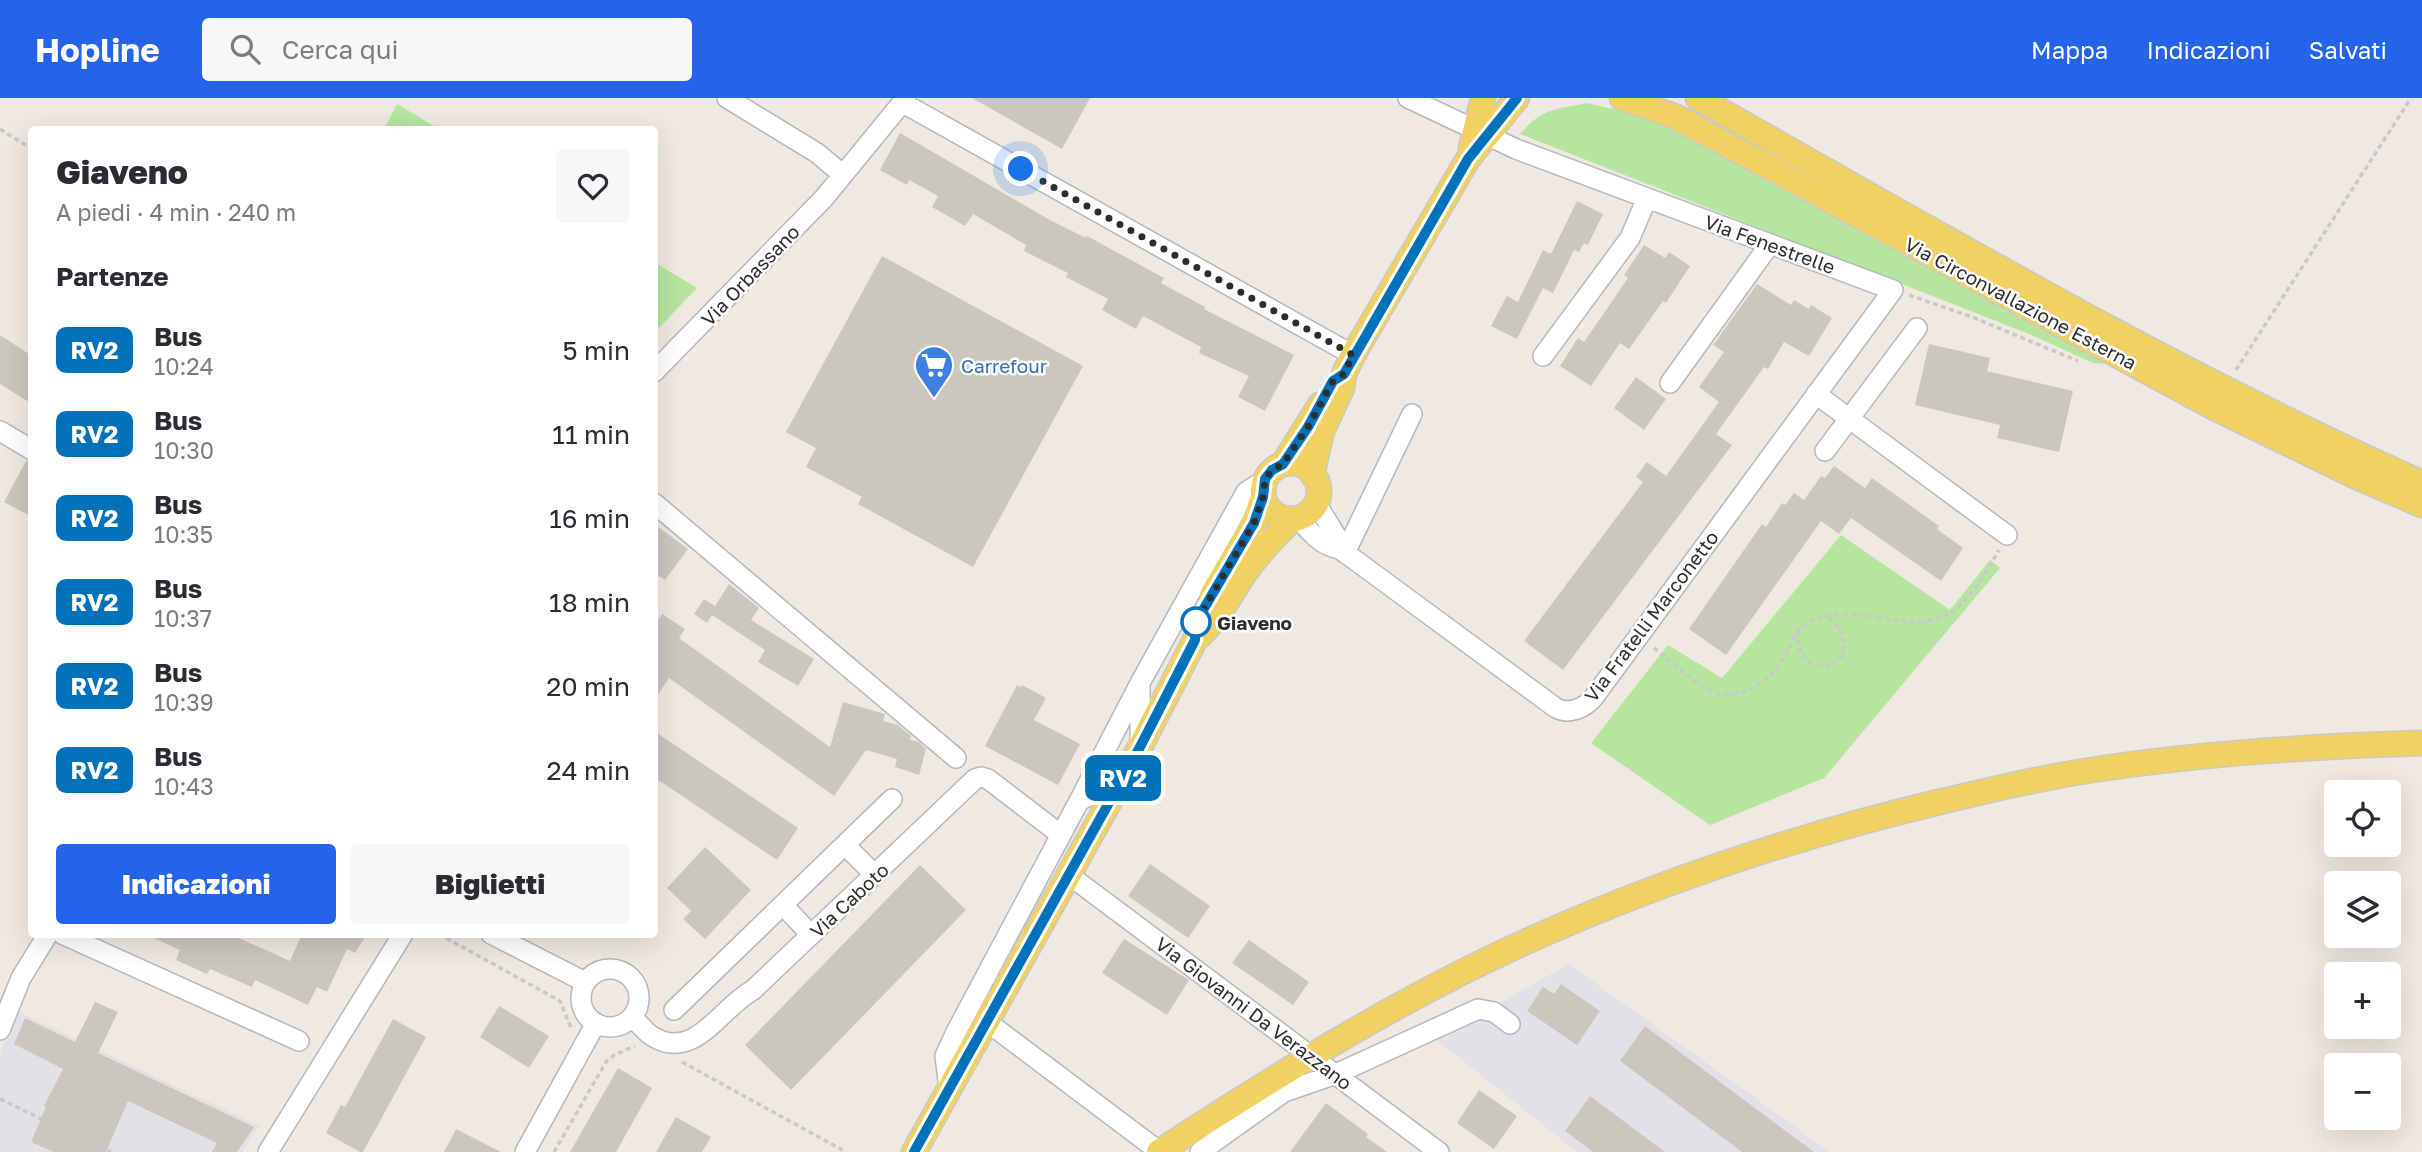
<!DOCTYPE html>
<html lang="it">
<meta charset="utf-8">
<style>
:root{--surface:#fff;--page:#f7f7f7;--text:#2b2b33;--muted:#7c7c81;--accent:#2563eb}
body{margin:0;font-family:"Golos Text",sans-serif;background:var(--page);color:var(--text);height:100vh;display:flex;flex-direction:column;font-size:26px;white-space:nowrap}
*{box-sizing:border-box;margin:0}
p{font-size:23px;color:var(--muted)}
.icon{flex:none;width:38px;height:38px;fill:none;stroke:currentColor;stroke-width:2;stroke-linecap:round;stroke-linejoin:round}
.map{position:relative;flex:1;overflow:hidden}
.details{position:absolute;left:28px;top:28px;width:630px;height:812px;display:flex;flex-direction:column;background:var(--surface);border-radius:7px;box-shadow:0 7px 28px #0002}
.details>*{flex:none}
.badge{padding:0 14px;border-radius:10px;font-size:24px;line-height:46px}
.fabs{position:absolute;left:2324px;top:682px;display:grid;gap:14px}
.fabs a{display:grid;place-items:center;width:77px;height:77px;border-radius:7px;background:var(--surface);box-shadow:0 7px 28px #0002;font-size:35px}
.you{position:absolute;width:35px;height:35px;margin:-18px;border:5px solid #fff;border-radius:50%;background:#1a73e8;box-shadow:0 0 0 10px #1a73e833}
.map>.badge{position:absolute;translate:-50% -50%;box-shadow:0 0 0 4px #fff}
h2{padding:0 28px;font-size:26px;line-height:63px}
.round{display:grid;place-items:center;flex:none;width:74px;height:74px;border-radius:7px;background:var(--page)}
.head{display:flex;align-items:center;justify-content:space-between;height:119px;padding:0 28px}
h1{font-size:33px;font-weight:800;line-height:52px}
.action{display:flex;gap:14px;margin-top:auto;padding:14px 28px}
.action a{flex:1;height:80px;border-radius:7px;background:var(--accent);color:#fff;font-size:28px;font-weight:800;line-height:80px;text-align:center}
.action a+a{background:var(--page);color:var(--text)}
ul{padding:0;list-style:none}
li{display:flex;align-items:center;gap:21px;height:84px;padding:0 28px}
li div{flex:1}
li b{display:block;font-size:26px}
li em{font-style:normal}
li .badge{min-width:77px;font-weight:700;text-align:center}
header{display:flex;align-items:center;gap:42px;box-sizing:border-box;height:98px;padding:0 35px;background:var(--accent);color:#fff}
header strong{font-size:33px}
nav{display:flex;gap:38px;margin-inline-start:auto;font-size:24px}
.search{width:490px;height:63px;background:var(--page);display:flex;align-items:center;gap:18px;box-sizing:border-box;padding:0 24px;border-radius:7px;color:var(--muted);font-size:26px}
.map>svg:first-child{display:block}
</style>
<header>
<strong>Hopline</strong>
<div class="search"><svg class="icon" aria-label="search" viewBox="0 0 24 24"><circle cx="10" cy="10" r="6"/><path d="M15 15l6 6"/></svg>Cerca qui</div>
<nav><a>Mappa</a><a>Indicazioni</a><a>Salvati</a></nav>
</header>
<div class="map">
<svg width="2422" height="1054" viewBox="0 0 2422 1054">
<rect width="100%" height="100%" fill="#efe9e1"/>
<path fill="#e3e1e8" d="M1569,866L1830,1054H1577L1436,941Z
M13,911L259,1028L242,1054H0V959Z"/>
<path fill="#b6e59e" d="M1587,5L1642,18L1682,36L2110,266L2093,265L2029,236L1520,36C1543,10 1554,12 1587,5Z
M397,6L439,31H384Z
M654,164L697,190L655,234H654Z
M1841,437L1950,512L1990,462L2000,470L1824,680L1710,727L1591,645L1668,547L1722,580Z"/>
<path fill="#cbc7bf" d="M972,0H1090L1062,51Z
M900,35L1050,122L1086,140L1087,138L1164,180L1161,185L1205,209L1204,211L1294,257L1265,313L1238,299L1249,278L1199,255L1201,249L1143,218L1136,231L1102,212L1108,201L1066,179L1068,175L1024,153L1026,147L973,116L965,128L932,109L938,98L909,82L907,87L880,72Z
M1577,103L1603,116L1588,147L1584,145L1579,154L1574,152L1553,195L1543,190L1517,241L1491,228L1507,198L1518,204L1543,152L1551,156Z
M1644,147L1665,160L1669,154L1690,168L1666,205L1663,203L1629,251L1620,245L1591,288L1560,268L1578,240L1584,244L1628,180L1624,177Z
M882,158L1083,268L973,469L858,406L862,399L806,369L816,350L786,334Z
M1757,186L1791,207L1794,202L1809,211L1811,207L1832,220L1809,258L1784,244L1768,271L1764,269L1716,336L1732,347L1563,572L1524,543L1643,384L1636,379L1647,364L1666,378L1719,304L1699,289L1724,254L1713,247Z
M0,237L32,258V306L0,286Z
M1929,246L1990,260L1987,273L2073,293L2059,354L1997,340L2000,327L1915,307Z
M1636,279L1666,301L1644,332L1614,310Z
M26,363L32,364V419L4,404Z
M1834,368L1865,390L1872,380L1939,428L1937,431L1963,450L1941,483L1851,420L1839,436L1821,423L1726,557L1689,531L1762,426L1766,429L1782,405L1785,407L1794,395L1804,402L1821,378L1825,380Z
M654,426L688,451L665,482L654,475Z
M729,486L759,510L751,522L814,561L798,588L758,564L765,552L712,517L707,525L694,516L704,501L715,508Z
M662,516L685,531L679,540L830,649L843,604L885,616L883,623L898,627L911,638L910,642L919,644L926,651L919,677L895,669L897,661L866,652L834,698L669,580L654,602V529Z
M1017,587L1020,589L1022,587L1046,600L1034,622L1080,646L1058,687L985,648Z
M654,633L798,730L777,762L654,679Z
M705,749L751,792L705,841L683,821L691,813L667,790Z
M1150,766L1210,808L1188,840L1128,798Z
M920,767L966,812L791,992L745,947Z
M145,836H230L290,863L302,836H367L355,855L347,851L327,894L317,889L308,907L255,882L252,889L210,871L207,876L176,862L180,852Z
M1124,841L1189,882L1167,917L1102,875Z
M1249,842L1309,884L1293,907L1232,865Z
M1561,886L1600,913L1577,947L1527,913L1543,889L1554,896Z
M95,904L118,914L98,955L254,1029L237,1054H212L217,1045L128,1003L106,1054H54L31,1044L46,1009L44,1008L63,971L14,946L25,920L75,944Z
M499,908L549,938L529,970L480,939Z
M393,921L426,939L363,1054H360L326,1035L341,1007L345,1009Z
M1645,928L1814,1054H1742L1620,963Z
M618,970L652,990L616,1054H570Z
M1479,992L1517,1018L1494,1051L1457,1025Z
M1590,998L1665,1054H1593L1565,1033Z
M1326,1005L1368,1036L1366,1039L1387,1054H1290Z
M676,1019L711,1039L702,1054H656Z
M456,1031L501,1054H444Z"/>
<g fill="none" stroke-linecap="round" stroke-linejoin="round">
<g stroke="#b4b7c1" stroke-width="22">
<path id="minor" d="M727,0L817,55L842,76
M903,5L1353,257
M1543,258L1630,140L1647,100
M654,274L824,100L906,0
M1670,285L1770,146
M1816,296L2007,437
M0,333L32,352
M1825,353L1917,230
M654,405L956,660
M1316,405L1338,441L1340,451
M1298,420C1309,433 1322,449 1340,451L1556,610C1569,617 1585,610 1594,599L1893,192L1516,51L1408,0
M1345,455L1412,316
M1140,646V585L1246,394L1266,381
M1079,703L1138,589
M845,747L875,777
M1069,777L1439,1054
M783,807L811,837
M62,836L299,943
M491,836L585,884
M581 900a29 29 0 1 1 58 0a29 29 0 1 1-58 0Z
M674,912L892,701
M632,919C639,925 645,934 652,938C694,965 721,909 753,892L975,681L981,679L988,681L1061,737
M986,923L1160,1054
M0,932L21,880L48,836
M949,991L945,958L956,934L1079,703L1121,682
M268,1054L403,836
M525,1054L596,925
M1200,1054L1284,994L1336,976L1478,911L1494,914L1510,926"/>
</g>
<g stroke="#c9c9c9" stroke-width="27">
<path id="major" d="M1622,0L1674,18L2215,310L2355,378L2422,407
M1698,0C1936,134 2172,274 2422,385
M1471,50L1483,0
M1263 393a28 28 0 1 1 56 0a28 28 0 1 1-56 0Z
M1283,366L1320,307
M1312,376L1322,333L1342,290L1344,276L1353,257L1468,61L1517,0
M1212,497L1254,425L1263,399
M914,1054L1140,649L1195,542C1217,524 1229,498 1245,475C1259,455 1275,438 1293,421
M1159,1054C1276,978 1396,903 1523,845C1656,785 1797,738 1939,704C1994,691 2049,678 2105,670C2210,655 2316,648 2422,645"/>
</g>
<path stroke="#c9c9c9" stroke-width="3.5" stroke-dasharray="5 3.5" stroke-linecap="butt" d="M0,31L32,51
M1909,197L1972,219L2078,263
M2236,272L2411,0
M1798,533V549L1810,565L1828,568L1843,557C1844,539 1843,529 1827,519
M1654,550C1671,563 1704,597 1725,596C1756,596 1777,575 1790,549C1793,543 1795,534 1800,530C1847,493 1908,545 1955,512C1968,503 1991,467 1999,452
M439,836L560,903L571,930
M682,964L846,1054
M0,1001L111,1054
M554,1054L606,964L614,957L635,948"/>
<use href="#minor" stroke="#fff" stroke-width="19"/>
<use href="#major" stroke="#f2d163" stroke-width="24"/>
</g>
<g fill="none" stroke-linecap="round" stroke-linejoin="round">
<g stroke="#fff" stroke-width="16">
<path id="line" d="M914,1054L1140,649L1195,542L1196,524L1254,425L1263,399L1265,381L1272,372L1283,366L1308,329L1333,283L1344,276L1468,61L1517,0"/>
</g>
<use href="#line" stroke="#0072bc" stroke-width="10"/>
<path stroke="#2e2e2e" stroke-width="7" stroke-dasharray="0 12.6" d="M1021,71L1353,257L1344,276L1333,283L1308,329L1283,366L1272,372L1265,381L1263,399L1254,425L1196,524"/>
</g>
<defs>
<g id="supermarket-pin" transform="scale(2.0125)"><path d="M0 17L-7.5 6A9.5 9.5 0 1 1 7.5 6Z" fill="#3f7fe0" stroke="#fff"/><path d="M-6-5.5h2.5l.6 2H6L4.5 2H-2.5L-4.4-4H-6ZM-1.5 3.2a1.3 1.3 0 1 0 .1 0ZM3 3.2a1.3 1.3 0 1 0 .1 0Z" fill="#fff"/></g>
</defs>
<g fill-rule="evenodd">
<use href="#supermarket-pin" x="934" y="267"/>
</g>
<circle fill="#fff" stroke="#0072bc" stroke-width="3.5" cx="1196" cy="524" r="14"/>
<g text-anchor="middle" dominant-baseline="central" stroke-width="5" stroke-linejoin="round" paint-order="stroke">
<g font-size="19" fill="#2e2e2e" stroke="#fff">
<text transform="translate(1770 146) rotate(20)">Via Fenestrelle</text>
<text transform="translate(750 177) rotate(-46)">Via Orbassano</text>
<text transform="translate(2021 205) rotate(28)">Via Circonvallazione Esterna</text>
<text transform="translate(1651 518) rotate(-53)">Via Fratelli Marconetto</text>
<text transform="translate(849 802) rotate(-43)">Via Caboto</text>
<text transform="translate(1254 915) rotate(37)">Via Giovanni Da Verazzano</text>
</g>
<g font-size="19" fill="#366cbe" stroke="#fff" text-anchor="start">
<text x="961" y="267">Carrefour</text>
</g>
<g font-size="19" font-weight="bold" fill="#2e2e2e" stroke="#fff" text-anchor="start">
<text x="1217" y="524">Giaveno</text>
</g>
</g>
</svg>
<div class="fabs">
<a><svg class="icon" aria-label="locate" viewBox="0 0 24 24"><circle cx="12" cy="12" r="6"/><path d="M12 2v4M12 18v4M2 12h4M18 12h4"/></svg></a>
<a><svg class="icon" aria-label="layers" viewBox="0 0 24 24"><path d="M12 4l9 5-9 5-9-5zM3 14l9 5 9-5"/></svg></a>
<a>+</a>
<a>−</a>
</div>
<div class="you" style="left:1021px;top:71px"></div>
<b class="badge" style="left:1123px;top:680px;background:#0072bc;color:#fff">RV2</b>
<section class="details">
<div class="head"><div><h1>Giaveno</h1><p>A piedi · 4 min · 240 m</p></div><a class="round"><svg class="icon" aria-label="heart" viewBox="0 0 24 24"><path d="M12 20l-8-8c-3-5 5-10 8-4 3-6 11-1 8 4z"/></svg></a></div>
<h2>Partenze</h2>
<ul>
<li><span class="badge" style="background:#0072bc;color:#fff">RV2</span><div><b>Bus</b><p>10:24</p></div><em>5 min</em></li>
<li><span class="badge" style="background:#0072bc;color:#fff">RV2</span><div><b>Bus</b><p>10:30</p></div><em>11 min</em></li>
<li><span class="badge" style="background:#0072bc;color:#fff">RV2</span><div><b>Bus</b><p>10:35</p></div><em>16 min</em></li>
<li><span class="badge" style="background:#0072bc;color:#fff">RV2</span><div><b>Bus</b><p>10:37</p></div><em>18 min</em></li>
<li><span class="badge" style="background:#0072bc;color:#fff">RV2</span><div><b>Bus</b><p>10:39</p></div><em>20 min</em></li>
<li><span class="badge" style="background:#0072bc;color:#fff">RV2</span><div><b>Bus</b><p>10:43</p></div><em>24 min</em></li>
</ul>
<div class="action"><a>Indicazioni</a><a>Biglietti</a></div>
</section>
</div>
